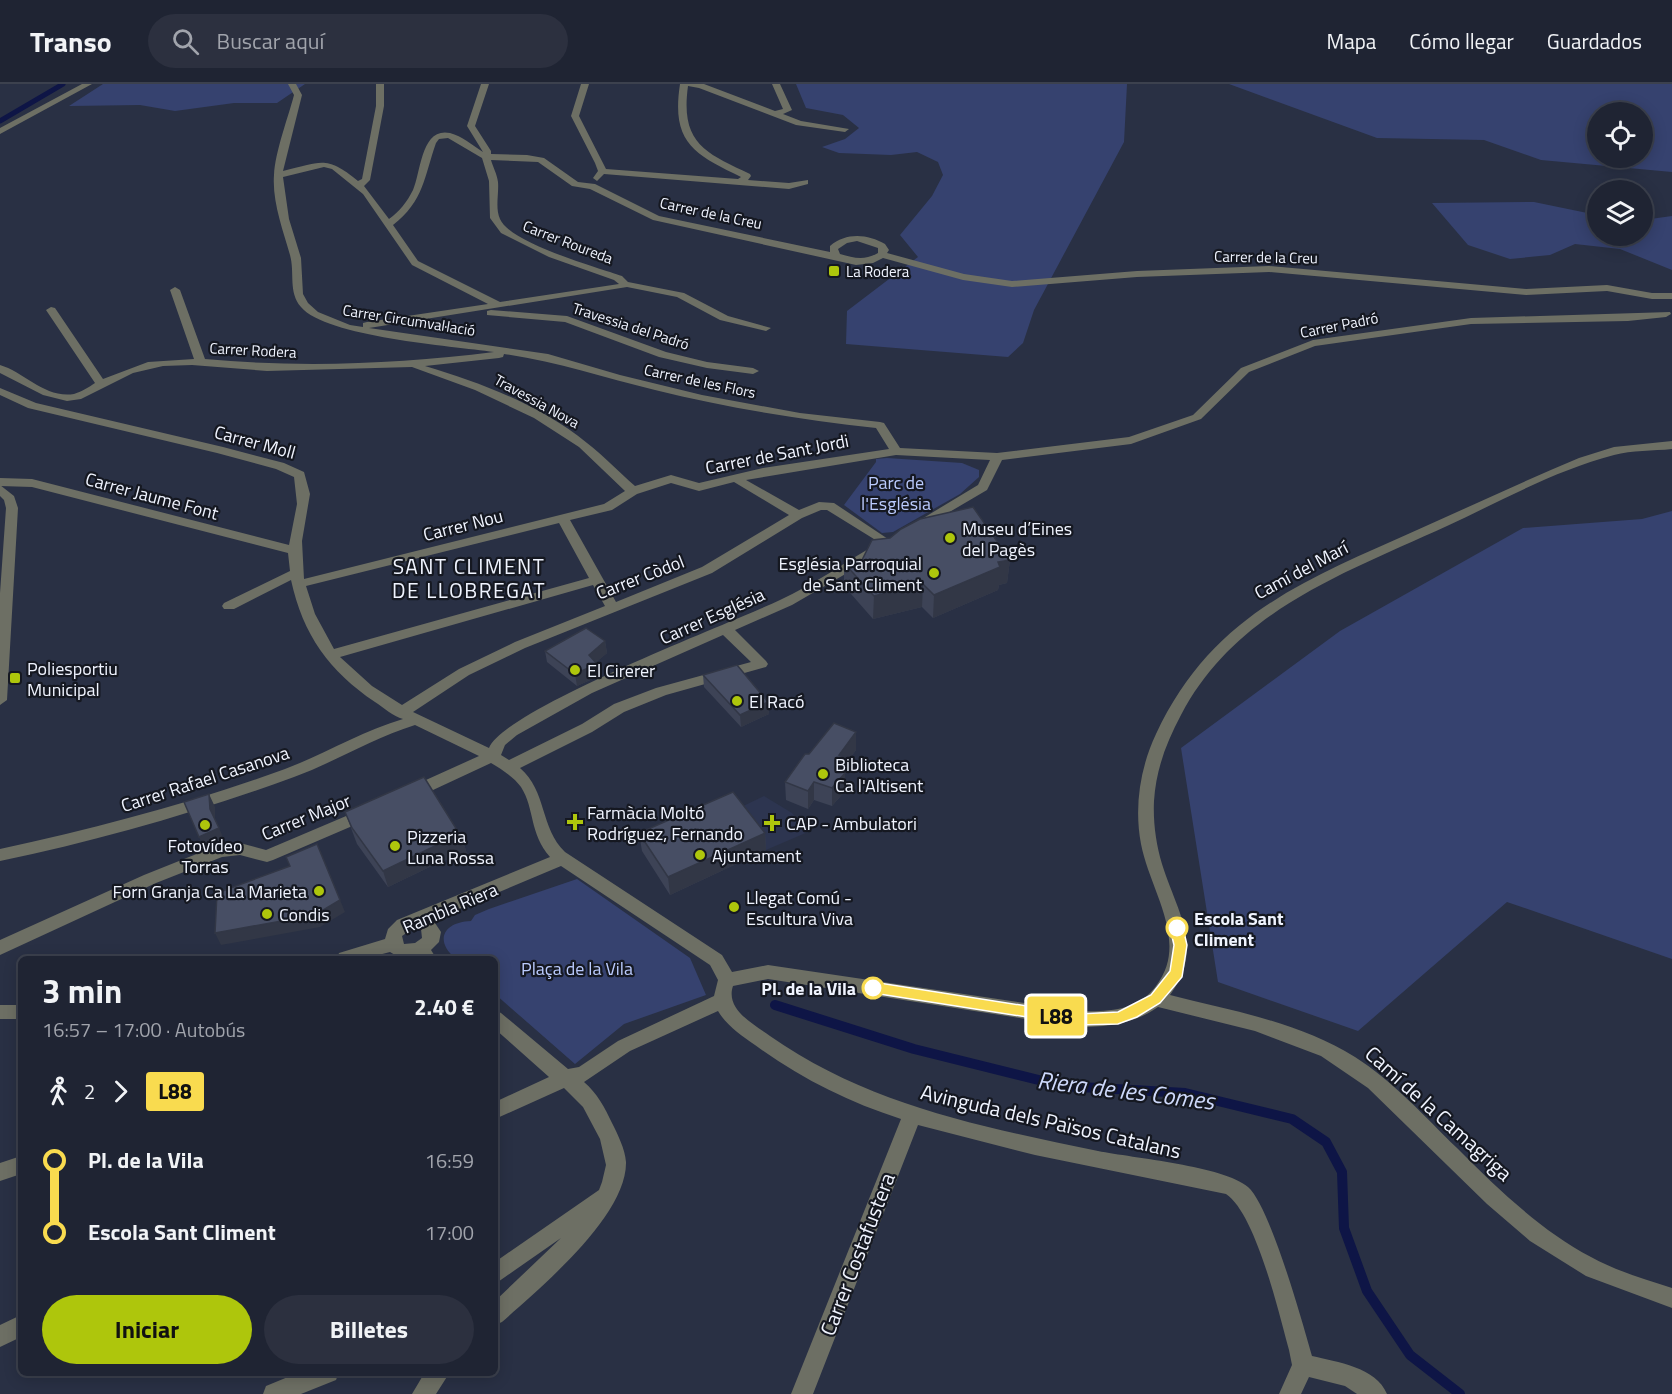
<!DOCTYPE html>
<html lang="es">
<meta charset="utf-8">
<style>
:root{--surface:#1f2433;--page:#2c303f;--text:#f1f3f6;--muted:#a1a4ac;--line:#3c414e;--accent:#aec60c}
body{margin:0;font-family:"Titillium Web",sans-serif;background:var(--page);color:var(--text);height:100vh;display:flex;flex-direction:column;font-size:22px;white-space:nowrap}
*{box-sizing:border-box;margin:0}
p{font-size:20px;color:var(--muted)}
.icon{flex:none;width:33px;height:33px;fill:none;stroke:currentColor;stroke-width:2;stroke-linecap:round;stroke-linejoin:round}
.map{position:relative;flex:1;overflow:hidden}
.side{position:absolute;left:18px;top:872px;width:480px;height:420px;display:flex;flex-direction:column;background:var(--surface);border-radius:9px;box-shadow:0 3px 15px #0003,0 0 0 2px var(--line)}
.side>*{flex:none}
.badge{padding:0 12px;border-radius:4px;font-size:21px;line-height:39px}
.fabs{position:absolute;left:1587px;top:18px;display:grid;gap:12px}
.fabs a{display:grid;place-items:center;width:66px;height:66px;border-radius:50%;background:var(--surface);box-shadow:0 3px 15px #0003,0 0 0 2px var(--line);font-size:30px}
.map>.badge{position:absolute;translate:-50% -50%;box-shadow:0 0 0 3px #fff}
.legs{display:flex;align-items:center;gap:9px;height:66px;padding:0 24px;font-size:20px}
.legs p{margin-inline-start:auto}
.summary{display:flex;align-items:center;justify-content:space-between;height:102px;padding:0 24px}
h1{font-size:33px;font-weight:700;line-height:45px}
.action{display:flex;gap:12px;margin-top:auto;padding:12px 24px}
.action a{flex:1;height:69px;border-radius:36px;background:var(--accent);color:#111;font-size:24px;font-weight:700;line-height:69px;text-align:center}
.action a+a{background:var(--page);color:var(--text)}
ul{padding:0 24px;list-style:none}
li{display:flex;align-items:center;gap:21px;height:72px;font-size:22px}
li i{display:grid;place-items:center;width:9px;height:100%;margin:0 8px;background:currentColor}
li i::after{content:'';width:15px;height:15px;margin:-8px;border:4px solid;border-radius:50%;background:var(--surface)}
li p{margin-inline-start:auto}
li:first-child i{background:linear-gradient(#0000 50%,currentColor 0)}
li:last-child i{background:linear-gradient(currentColor 50%,#0000 0)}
header{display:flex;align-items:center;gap:36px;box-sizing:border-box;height:84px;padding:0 30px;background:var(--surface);border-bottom:2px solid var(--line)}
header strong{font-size:28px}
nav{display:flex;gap:33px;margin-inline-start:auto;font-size:21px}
.search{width:420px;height:54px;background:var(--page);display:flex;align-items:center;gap:15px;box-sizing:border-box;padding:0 21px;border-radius:33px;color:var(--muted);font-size:22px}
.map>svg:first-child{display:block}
</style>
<header>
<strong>Transo</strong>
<div class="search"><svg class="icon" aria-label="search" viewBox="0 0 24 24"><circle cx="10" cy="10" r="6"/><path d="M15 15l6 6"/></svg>Buscar aquí</div>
<nav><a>Mapa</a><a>Cómo llegar</a><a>Guardados</a></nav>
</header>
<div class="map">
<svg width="1672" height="1310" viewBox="0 0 1672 1310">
<rect width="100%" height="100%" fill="#293044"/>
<path fill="#2d3550" d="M764,712L792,729L808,748L766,766L735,726Z"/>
<path fill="#36426f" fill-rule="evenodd" d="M103,0H305L277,19H234L175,27L140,21L69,22Z
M796,0H1127L1124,58L1034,226L1023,259L1008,273L846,260L847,227L918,173L900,151L932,112L943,91L938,78L917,68L891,71L839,69L822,63L845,55L859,44L843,31L806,24Z
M1229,0H1672V88L1541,76L1484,56L1377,54ZM1598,28H1642V74H1598Z
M1534,118L1597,131L1598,152H1642L1643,136L1672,132V186L1620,165L1575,160L1550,171L1510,175L1468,161L1432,119Z
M887,374L962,379L979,386V393L960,410L893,448L882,449L844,421L876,378V375Z
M1672,427V875L1507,818L1358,947L1218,898L1181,664L1340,547L1523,444L1642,435Z
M577,795L690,874L706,911L624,940L575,980L495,910V874H455C434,856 444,838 471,837L475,831L489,825Z"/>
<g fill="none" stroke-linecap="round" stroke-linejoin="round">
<path stroke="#0e1546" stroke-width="5" d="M0,37L63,0"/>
<path stroke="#0e1546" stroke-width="10" d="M775,921L914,965L1063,1002L1185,1009L1292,1035L1326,1058L1342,1088L1344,1144L1367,1207L1410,1271L1460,1310"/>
<path fill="#6d6f64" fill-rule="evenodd" d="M288,0H296L302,11L283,87C322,78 326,71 358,97L362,95L376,22V0H384V22L370,96L364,102L389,135C400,127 407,118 413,106C421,88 421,43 450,49C462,52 472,61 483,68L467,42L481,0H489L475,42L491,67V70L527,71L544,74L578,98L595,100L659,132L830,168V162C846,148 868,150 885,160L889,166L887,169L964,190L1012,197L1137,187L1269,182L1526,205L1607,201L1652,209H1672V215H1652L1607,207L1526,211L1269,188L1137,193L1012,203L963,196L883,174L873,179L856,181L653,136L590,105L572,102L538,78L491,76C493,83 497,90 498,98C499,110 495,124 500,135C510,159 596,183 622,192L628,198L684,209L728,232L771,244L766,247L720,236L677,213L627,203L369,244L548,270L620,291L702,311L800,329L880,338L884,339L900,364L997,369L1129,353L1193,331L1241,284L1313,256L1471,234L1670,228L1671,230L1666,233L1628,237L1471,240L1315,262L1249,288L1201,335L1131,360L1002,376L987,406L924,443L920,442V436L978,401L990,376L896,371L746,396L799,426L819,418L834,419L894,459L893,462H885V467L792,521L735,546L766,577L768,580L766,583L666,611L624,628L592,648L520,684C547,707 540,744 565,768L722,871L732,888L768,881L1078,927C1107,928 1138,927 1156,902C1190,858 1150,807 1141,760C1134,723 1140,684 1156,650C1212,531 1305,496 1417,446C1471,422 1524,397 1579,374L1614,363L1672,357V365C1653,367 1632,366 1614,371C1556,386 1501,417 1447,442C1345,489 1236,526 1181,631C1166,659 1156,686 1154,717C1153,738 1156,760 1162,780C1177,828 1205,864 1170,911C1233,927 1299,938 1355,973C1393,997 1425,1033 1457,1064C1498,1105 1540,1146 1591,1173C1616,1187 1645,1195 1672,1204V1224L1586,1192L1530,1157L1487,1120L1368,1004L1321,972L1255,947L1158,923C1134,940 1107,943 1078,943L768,895L733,902C725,926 754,940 770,952C868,1021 983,1043 1098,1067C1133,1074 1224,1082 1248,1103C1270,1122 1303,1240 1312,1272C1337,1278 1376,1283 1387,1310H1357L1345,1302L1309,1293L1301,1310H1279L1292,1281L1289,1266C1279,1230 1256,1130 1226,1110L1035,1071L918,1041L813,1310H791L901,1035C848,1018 800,994 755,961C742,952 726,941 718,927L630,967L584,998C597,1009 605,1024 612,1039C618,1051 625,1065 626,1078C627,1132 540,1204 502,1238L495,1241V1217L561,1154L495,1200V1178L599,1106L602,1098L606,1081L600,1055L583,1023L564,1004L495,1035V1018L549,993L495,945V926L501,929L568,985L579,983L618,957L714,912L718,896L710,881L561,782L433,836L441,848L439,858L431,866L436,874H400L390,868L367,874H337L339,869L385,855L388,845L397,836L550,773C529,749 535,725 521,703C514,693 501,685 491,679L418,713H406L404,709L406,705L479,672L415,641C373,654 335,678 294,693C198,728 100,756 0,777V765C97,744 192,719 285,685C325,670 362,647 403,635C393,632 384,624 375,618C329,587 303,551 291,496L234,525H224L222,522L224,519L290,487L288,469L32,403L0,402V394L32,395L289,461L297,420L294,393L276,385L217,369L28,324L0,311V304L36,319L223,363L284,379L304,388L310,410L302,457L304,495L604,420L625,407L579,363L534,334L475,306L412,283L267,287L192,281L163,282L133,289L81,315L67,317L43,311L0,289V281C24,288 46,315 74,310C81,308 89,303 95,299L46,226L51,223L55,224L103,295L148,278L194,275L170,206L175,203L180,206L205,275C302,284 398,280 494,268C452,262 326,253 301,223C288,208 295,189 290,171C283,146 272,117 274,91C275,68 288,34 294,11ZM448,54L482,74L489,97L490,134L501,149L549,173L614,196L619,200L500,218L418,177L393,141C424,117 424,93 436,59L439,55ZM324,83L332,85L363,110L412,181L488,220L367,238L363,239V243L350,241L318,228L308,219L303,210L301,174L289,135L283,93ZM857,157L878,164V169C864,177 854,174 840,170L838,165L847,159ZM504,270C555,277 604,294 655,306C728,324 801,336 876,344L889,365L763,384L699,399L671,391L635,402C619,388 604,372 587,359C540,321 482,299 425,282L499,274L503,273ZM734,398L789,431L702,483L616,518L570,436L612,426L637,410L671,399L699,407ZM821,426H827L882,460L875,461C844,479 813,501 780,516C729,540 506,624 489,664L413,628L469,591L525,564L712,489L802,434ZM559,439L589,494L334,565L315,530L306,502ZM593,501L605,522L515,558L459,585L402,621L372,602L340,573ZM723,551L751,578L656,604L614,620L582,640L509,676L501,671L505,661L517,651L592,609ZM415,843L421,845L422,854L415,859L404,860L402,852Z
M581,0H589L579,32L606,85L738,95L741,93C694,70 671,59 680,0H704L775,27L783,25L772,0H780L792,26L783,30L801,37L849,45L845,48L796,41L699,4L688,2C680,60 706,69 750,90L751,92L748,96L789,99L808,96V100L789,105L604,90L597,97L593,94L598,87L595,79L571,32Z
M491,226L567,232L666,268L707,278L753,284L759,287L753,290L707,284L659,273L565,238L487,231V227Z
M365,724L371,726L373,730L371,734L273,776L267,778L240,771L222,773L156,799L0,871V856L144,791L214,763L240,759L266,766Z
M0,921H21V935H0Z
M21,1072V1090L0,1097V1079Z
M21,1231V1253L0,1263V1241Z
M300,1288H339L336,1296L301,1310H263L266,1302Z
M425,1288H450L436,1310H412Z"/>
<path fill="#6d6f64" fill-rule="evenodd" d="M82,0H92L0,50V44Z
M0,401L14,412L18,424L7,616L0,621V509L6,424L4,416L0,412Z"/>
</g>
<path fill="#3d4356" d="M1010,476L1007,499L999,501L998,506L933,534L922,523L873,535L844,502V479Z
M605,557L607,569L596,578L599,592L577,602L547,578L545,567Z
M703,591L768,618L769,630L741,643L704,603Z
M856,648V666L845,681V707L832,722L814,716L808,725L786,716L785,698Z
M345,728L462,754L467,770L442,777L388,803L357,760Z
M639,749H765L766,766L670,811L642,767Z"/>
<path fill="#323746" d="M1010,476L1007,499L999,501L998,506L933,534L934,511L998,478Z
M923,500L922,523L873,535L874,512Z
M605,557L607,569L591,583L589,571Z
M597,580L599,592L577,602L575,590Z
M768,618L769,630L741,643L740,631Z
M856,648V666L845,681V707L832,722V704L837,685L839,671Z
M814,698V716L808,725V707Z
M209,710L215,723V737L210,725Z
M219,744L224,756L204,765L199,753Z
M765,749L766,766L670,811L668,793Z
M462,754L467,770L442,777L388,803L383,787L437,761Z
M340,816L345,828L320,843L221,861L215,849Z"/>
<path fill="#474e64" stroke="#323746" stroke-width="1.5" d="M973,423L1010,476L998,478L1000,483L934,511L923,500L874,512L844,479L862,476L872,456L890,454L901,445L920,435Z
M586,544L605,557L589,571L597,580L575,590L545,567Z
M737,581L768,618L740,631L703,591Z
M834,639L856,648L839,671L845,673L837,685L845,689L832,704L814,698L808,707L785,698L805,670H809Z
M424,693L462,754L437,761L383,787L352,744L345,728Z
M733,708L765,749L668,793L639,749Z
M209,710L210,725L219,744L199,753L184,718Z
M317,760L340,816L315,831L215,849L217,809L290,782L286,773Z"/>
<path fill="#f9db4f" stroke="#fff" stroke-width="1.5" d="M1177,839L1183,844L1187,861L1182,893L1160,919L1137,933L1118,940L1078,941L873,909L866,904L873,898L1078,930L1118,928L1151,911L1170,887L1174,861L1170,844Z"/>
<g fill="#aec60c" stroke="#151821" stroke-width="2">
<rect x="828" y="181" width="12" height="12" rx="3"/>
<circle cx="950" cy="454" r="6"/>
<circle cx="934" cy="489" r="6"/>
<circle cx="575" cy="586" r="6"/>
<rect x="9" y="588" width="12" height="12" rx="3"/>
<circle cx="737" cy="617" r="6"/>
<circle cx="823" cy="690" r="6"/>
<path d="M572 729h6v6h6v6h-6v6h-6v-6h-6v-6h6z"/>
<path d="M769 730h6v6h6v6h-6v6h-6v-6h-6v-6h6z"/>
<circle cx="205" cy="741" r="6"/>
<circle cx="395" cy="762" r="6"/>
<circle cx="700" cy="771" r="6"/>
<circle cx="319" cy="807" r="6"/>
<circle cx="734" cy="823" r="6"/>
<circle cx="267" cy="830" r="6"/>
</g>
<g fill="#fff" stroke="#f9db4f" stroke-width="3">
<circle cx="1177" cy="844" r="10"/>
<circle cx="873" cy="904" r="10"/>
</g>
<g text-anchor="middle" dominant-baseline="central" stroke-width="4.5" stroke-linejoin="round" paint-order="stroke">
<g font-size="15" fill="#f0f4ff" stroke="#151821">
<text transform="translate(711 129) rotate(12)">Carrer de la Creu</text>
<text transform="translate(568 158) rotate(21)">Carrer Roureda</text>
<text transform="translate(1266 173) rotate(1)">Carrer de la Creu</text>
<text transform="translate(409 236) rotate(9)">Carrer Circumval·lació</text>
<text transform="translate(1339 241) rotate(-11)">Carrer Padró</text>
<text transform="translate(631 242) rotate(18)">Travessia del Padró</text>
<text transform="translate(253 266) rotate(3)">Carrer Rodera</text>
<text transform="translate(700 297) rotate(12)">Carrer de les Flors</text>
<text transform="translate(537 317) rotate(29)">Travessia Nova</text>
</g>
<g font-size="15" fill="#f0f4ff" stroke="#151821" text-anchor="start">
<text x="846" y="187">La Rodera</text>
</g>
<g font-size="18" fill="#f0f4ff" stroke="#151821">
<text transform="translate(255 358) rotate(15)">Carrer Moll</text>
<text transform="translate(777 370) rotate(-11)">Carrer de Sant Jordi</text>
<text transform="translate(152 412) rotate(15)">Carrer Jaume Font</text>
<text transform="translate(463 441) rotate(-14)">Carrer Nou</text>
<text transform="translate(1301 486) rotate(-28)">Camí del Marí</text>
<text transform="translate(640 493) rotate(-21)">Carrer Còdol</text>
<text transform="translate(712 532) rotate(-24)">Carrer Església</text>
<text transform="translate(205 695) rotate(-18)">Carrer Rafael Casanova</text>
<text transform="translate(306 733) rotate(-22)">Carrer Major</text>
<text transform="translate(450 824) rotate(-23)">Rambla Riera</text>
</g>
<g font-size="18" fill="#bbcbfe" stroke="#151821">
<text x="896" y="398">Parc de<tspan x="896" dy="21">l'Església</tspan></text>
<text x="577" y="884">Plaça de la Vila</text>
</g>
<g font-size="18" fill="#f0f4ff" stroke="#151821" text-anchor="start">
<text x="962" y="444">Museu d’Eines<tspan x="962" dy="21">del Pagès</tspan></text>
<text x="922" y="479" text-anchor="end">Església Parroquial<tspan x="922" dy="21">de Sant Climent</tspan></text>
<text x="27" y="584">Poliesportiu<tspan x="27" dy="21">Municipal</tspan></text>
<text x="587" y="586">El Cirerer</text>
<text x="749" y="617">El Racó</text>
<text x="835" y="680">Biblioteca<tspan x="835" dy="21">Ca l'Altisent</tspan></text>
<text x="587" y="728">Farmàcia Moltó<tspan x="587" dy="21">Rodríguez, Fernando</tspan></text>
<text x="786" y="739">CAP - Ambulatori</text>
<text x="407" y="752">Pizzeria<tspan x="407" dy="21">Luna Rossa</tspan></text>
<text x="205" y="761" text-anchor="middle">Fotovídeo<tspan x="205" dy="21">Torras</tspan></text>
<text x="712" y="771">Ajuntament</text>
<text x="307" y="807" text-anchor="end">Forn Granja Ca La Marieta</text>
<text x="746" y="813">Llegat Comú -<tspan x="746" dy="21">Escultura Viva</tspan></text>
<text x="279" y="830">Condis</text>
</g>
<g font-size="18" font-weight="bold" fill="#f0f4ff" stroke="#151821" text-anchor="start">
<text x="1194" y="834">Escola Sant<tspan x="1194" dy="21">Climent</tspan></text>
<text x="856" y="904" text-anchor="end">Pl. de la Vila</text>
</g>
<g font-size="21" letter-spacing="1.5" fill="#f0f4ff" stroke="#151821">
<text x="469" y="482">SANT CLIMENT<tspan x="469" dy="24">DE LLOBREGAT</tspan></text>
</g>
<g font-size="21" fill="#f0f4ff" stroke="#151821">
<text transform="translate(1439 1029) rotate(42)">Camí de la Camagriga</text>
<text transform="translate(1051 1037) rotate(13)">Avinguda dels Països Catalans</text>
<text transform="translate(857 1170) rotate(-69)">Carrer Costafustera</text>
</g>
<g font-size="24" font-style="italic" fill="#ced9fb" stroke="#151821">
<text transform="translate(1126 1006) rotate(7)">Riera de les Comes</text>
</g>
</g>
</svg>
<div class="fabs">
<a><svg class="icon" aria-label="locate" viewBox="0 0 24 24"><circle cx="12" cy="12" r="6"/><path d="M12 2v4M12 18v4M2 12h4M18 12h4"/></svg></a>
<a><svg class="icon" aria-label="layers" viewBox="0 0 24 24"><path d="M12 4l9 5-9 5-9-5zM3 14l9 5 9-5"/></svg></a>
</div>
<b class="badge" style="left:1056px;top:932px;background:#f9db4f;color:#111">L88</b>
<section class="side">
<div class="summary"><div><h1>3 min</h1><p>16:57 – 17:00 · Autobús</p></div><b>2.40 €</b></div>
<div class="legs"><svg class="icon" aria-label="walk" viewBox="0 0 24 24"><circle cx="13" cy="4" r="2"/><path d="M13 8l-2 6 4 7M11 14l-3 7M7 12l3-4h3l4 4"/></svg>2<svg class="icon" aria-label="forward" viewBox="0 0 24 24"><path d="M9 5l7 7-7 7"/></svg><b class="badge" style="background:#f9db4f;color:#111">L88</b></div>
<ul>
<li><i style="color:#f9db4f"></i><b>Pl. de la Vila</b><p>16:59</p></li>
<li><i style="color:#f9db4f"></i><b>Escola Sant Climent</b><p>17:00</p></li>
</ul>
<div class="action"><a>Iniciar</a><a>Billetes</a></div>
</section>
</div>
